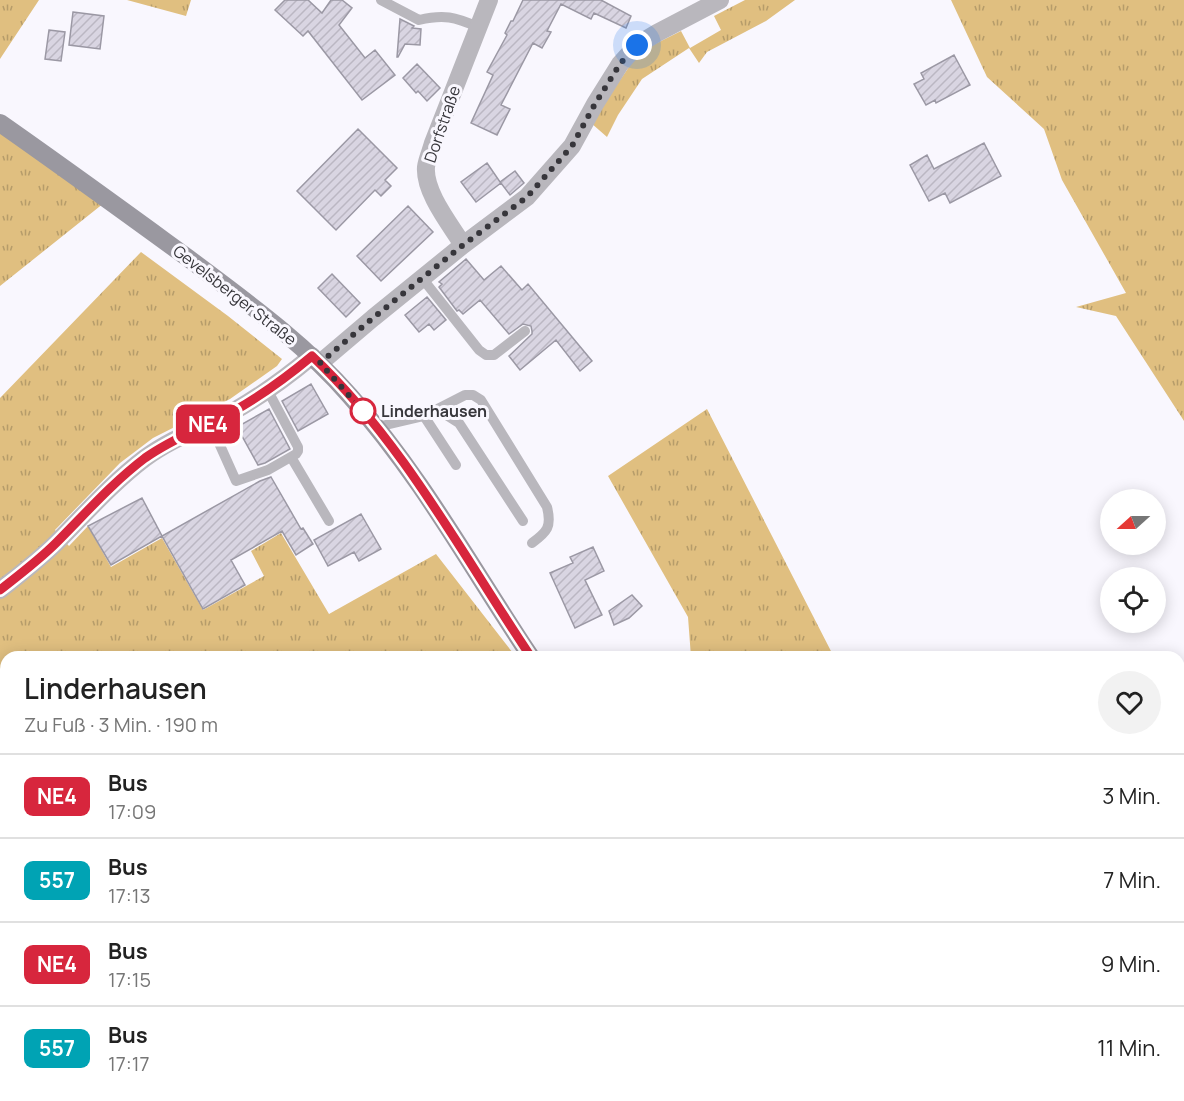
<!DOCTYPE html>
<html lang="de">
<meta charset="utf-8">
<style>
:root{--surface:#fff;--page:#f2f2f2;--text:#222;--muted:#767676;--line:#e0e0e0}
body{margin:0;font-family:Manrope,sans-serif;background:var(--page);color:var(--text);height:100vh;display:flex;flex-direction:column;font-size:22px;white-space:nowrap}
*{box-sizing:border-box;margin:0}
p{font-size:20px;color:var(--muted)}
.icon{flex:none;width:33px;height:33px;fill:none;stroke:currentColor;stroke-width:2;stroke-linecap:round;stroke-linejoin:round}
.map{position:relative;flex:1;overflow:hidden}
.sheet{position:absolute;left:0px;top:651px;width:1185px;height:450px;display:flex;flex-direction:column;background:var(--surface);border-radius:18px 18px 0 0;box-shadow:0 3px 15px #0003}
.sheet>*{flex:none}
.badge{padding:0 12px;border-radius:9px;font-size:21px;line-height:39px}
.needle{width:39px;rotate:249deg}
.buttons{position:absolute;left:1100px;top:489px;display:grid;gap:12px}
.buttons a{display:grid;place-items:center;width:66px;height:66px;border-radius:50%;background:var(--surface);box-shadow:0 3px 15px #0003;font-size:30px}
.you{position:absolute;width:30px;height:30px;margin:-15px;border:4px solid #fff;border-radius:50%;background:#1a73e8;box-shadow:0 0 0 9px #1a73e833}
.map>.badge{position:absolute;translate:-50% -50%;box-shadow:0 0 0 3px #fff}
.round{display:grid;place-items:center;flex:none;width:63px;height:63px;border-radius:32px;background:var(--page)}
.headline{display:flex;align-items:center;justify-content:space-between;height:102px;padding:0 24px}
h1{font-size:28px;font-weight:600;line-height:45px}
ul{padding:0;list-style:none}
li{display:flex;align-items:center;gap:18px;height:84px;padding:0 24px;border-top:2px solid var(--line)}
li div{flex:1}
li b{display:block;font-size:22px}
li em{font-style:normal}
li .badge{min-width:66px;font-weight:700;text-align:center}
.map>svg:first-child{display:block}
</style>
<div class="map">
<svg width="1184" height="1101" viewBox="0 0 1184 1101">
<defs>
<pattern id="grass-tufts" width="24" height="20" patternUnits="userSpaceOnUse" patternTransform="scale(1.5)"><rect width="24" height="20" fill="#e0bf80"/><path d="M3 7l-1-3M5 7V3M7 7l1-3M15 17l-1-3M17 17v-4M19 17l1-3" fill="none" stroke="#b69c6a"/></pattern>
<pattern id="building-hatch" width="6" height="6" patternUnits="userSpaceOnUse" patternTransform="scale(1.5)"><rect width="6" height="6" fill="#d9d5e2"/><path d="M-1 1l2-2M0 6l6-6M5 7l2-2" fill="none" stroke="#bbb7c3"/></pattern>
</defs>
<rect width="100%" height="100%" fill="#f9f7fe"/>
<path fill="url(#grass-tufts)" d="M0,0H39L0,59Z
M127,0H191L186,16Z
M745,0H795L766,21L707,52L699,63L689,48L642,79L618,115L607,137L591,123L637,55L655,44L681,31L690,48L721,30L714,16Z
M951,0H1184V421L1116,316L1076,307L1126,293L1062,180L1044,129L987,77Z
M0,119L104,203L0,286Z
M141,252L228,316L282,359L277,366L230,399L153,438L120,463L55,530L69,546L88,526L111,567L162,538L203,610L264,576L251,551L281,533L329,614L436,554L516,657H6V1095H217L208,1101H0V398Z
M707,409L834,657H691L688,617L608,476Z
M230,1095H435L434,1101H234Z
M658,1095H805L809,1101H662Z
M933,1095H1138L1143,1101H938Z"/>
<g fill="none" stroke-linecap="round" stroke-linejoin="round">
<path stroke="#fbcc70" stroke-width="5" d="M420,1101L422,1095"/>
</g>
<path fill="url(#building-hatch)" stroke="#9b98a4" stroke-width="1.5" d="M285,0H308L322,13L331,0H342L352,8L339,25L365,58L375,50L395,75L362,100L308,31L303,36L275,10Z
M523,0H601L631,16L626,28L594,13L591,19L561,4L547,31L551,32L542,48L533,43L501,105L510,109L497,135L471,123L493,75L487,72L507,35L505,33L511,21H513Z
M73,12L104,16L100,49L69,45Z
M400,19L414,26L412,28L421,29L420,45L405,44L398,57H397Z
M49,30L65,32L61,61L45,59Z
M954,55L970,85L936,103L935,100L926,105L914,84L924,79L921,73Z
M417,64L440,88L427,101L418,91L416,93L403,78Z
M358,129L397,168L385,180L391,186L381,196L375,190L336,230L297,191Z
M984,143L1001,176L950,203L945,193L929,201L910,165L927,155L934,169Z
M487,163L500,182L515,171L524,183L510,195L501,183L476,202L461,182Z
M408,206L433,232L381,281L357,256Z
M466,259L484,280L501,266L522,290L528,284L592,361L580,371L556,340L520,370L509,356L532,334V331L531,326L523,324L509,334L480,300L463,314L459,310L457,311L439,287L442,284L439,282Z
M332,274L360,303L346,317L318,288Z
M427,297L446,320L434,330L429,324L419,332L405,315Z
M311,384L328,414L298,431L282,401Z
M269,409L290,449L265,463L258,465L237,427Z
M271,477L301,529L303,528L313,544L296,555L282,531L231,560L245,585L203,609L162,536L260,481Z
M142,498L162,536L111,565L88,526Z
M361,514L381,549L359,561L354,552L328,566L314,540Z
M593,547L604,571L585,580L602,615L575,628L550,573L573,563L570,557Z
M632,595L642,606L629,618L614,625L609,611Z"/>
<g fill="none" stroke-linecap="round" stroke-linejoin="round">
<path stroke="#bbbac0" stroke-width="3" stroke-dasharray="4.5 4.5" stroke-linecap="butt" d="M432,1101L434,1095"/>
<path stroke="#b9b7bd" stroke-width="10" d="M381,0L419,20C444,14 455,17 478,27
M422,278L479,350L486,355H494L525,331
M437,409L459,423L523,521
M424,416L456,465
M210,423L236,481L268,470L296,454L298,451V447L268,391
M377,427L424,416L465,395H473L481,400L547,507C552,527 547,532 532,543
M291,457L329,521"/>
<path stroke="#b9b7bd" stroke-width="18" d="M463,245C450,224 424,192 426,167C427,159 431,151 433,143L489,0
M320,363L373,318L463,245L527,197L572,146L595,104L620,64L637,45L657,33L720,0
M0,590C19,575 39,560 56,543C85,514 112,483 145,458C172,438 204,427 234,411C262,395 287,377 312,356"/>
<path stroke="#9a98a0" stroke-width="18" d="M0,123C63,167 126,213 188,258C245,301 303,342 350,396C421,475 472,569 531,657
M817,1095L821,1101"/>
</g>
<g fill="none" stroke-linecap="round" stroke-linejoin="round">
<g stroke="#fff" stroke-width="14">
<path id="line" d="M0,590C19,575 39,560 56,543C85,514 112,483 145,458C173,438 204,427 234,411C262,395 287,377 312,356C403,442 462,554 531,657"/>
</g>
<use href="#line" stroke="#d7263d" stroke-width="9"/>
<path stroke="#37363b" stroke-width="6" stroke-dasharray="0 10.8" d="M363,411L320,363L373,318L463,245L527,197L572,146L595,104L620,64L637,45"/>
</g>
<circle fill="#fff" stroke="#d7263d" stroke-width="3" cx="363" cy="411" r="12"/>
<g text-anchor="middle" dominant-baseline="central" stroke-width="6" stroke-linejoin="round" paint-order="stroke">
<g font-size="16" fill="#37363b" stroke="#f9f7fe">
<text transform="translate(442 124) rotate(-71)">Dorfstraße</text>
<text transform="translate(235 295) rotate(38)">Gevelsberger Straße</text>
</g>
<g font-size="16" font-weight="bold" fill="#37363b" stroke="#f9f7fe" text-anchor="start">
<text x="381" y="411">Linderhausen</text>
</g>
</g>
</svg>
<div class="buttons">
<a><svg class="needle" viewBox="-14 -14 28 28"><path d="M0-13l5 13h-10z" fill="#e53935"/><path d="M0 13l5-13h-10z" fill="#767676"/></svg></a>
<a><svg class="icon" aria-label="locate" viewBox="0 0 24 24"><circle cx="12" cy="12" r="6"/><path d="M12 2v4M12 18v4M2 12h4M18 12h4"/></svg></a>
</div>
<div class="you" style="left:637px;top:45px"></div>
<b class="badge" style="left:208px;top:424px;background:#d7263d;color:#fff">NE4</b>
<section class="sheet">
<div class="headline"><div><h1>Linderhausen</h1><p>Zu Fuß · 3 Min. · 190 m</p></div><a class="round"><svg class="icon" aria-label="heart" viewBox="0 0 24 24"><path d="M12 20l-8-8c-3-5 5-10 8-4 3-6 11-1 8 4z"/></svg></a></div>
<ul>
<li><span class="badge" style="background:#d7263d;color:#fff">NE4</span><div><b>Bus</b><p>17:09</p></div><em>3 Min.</em></li>
<li><span class="badge" style="background:#00a3b4;color:#fff">557</span><div><b>Bus</b><p>17:13</p></div><em>7 Min.</em></li>
<li><span class="badge" style="background:#d7263d;color:#fff">NE4</span><div><b>Bus</b><p>17:15</p></div><em>9 Min.</em></li>
<li><span class="badge" style="background:#00a3b4;color:#fff">557</span><div><b>Bus</b><p>17:17</p></div><em>11 Min.</em></li>
</ul>
</section>
</div>
